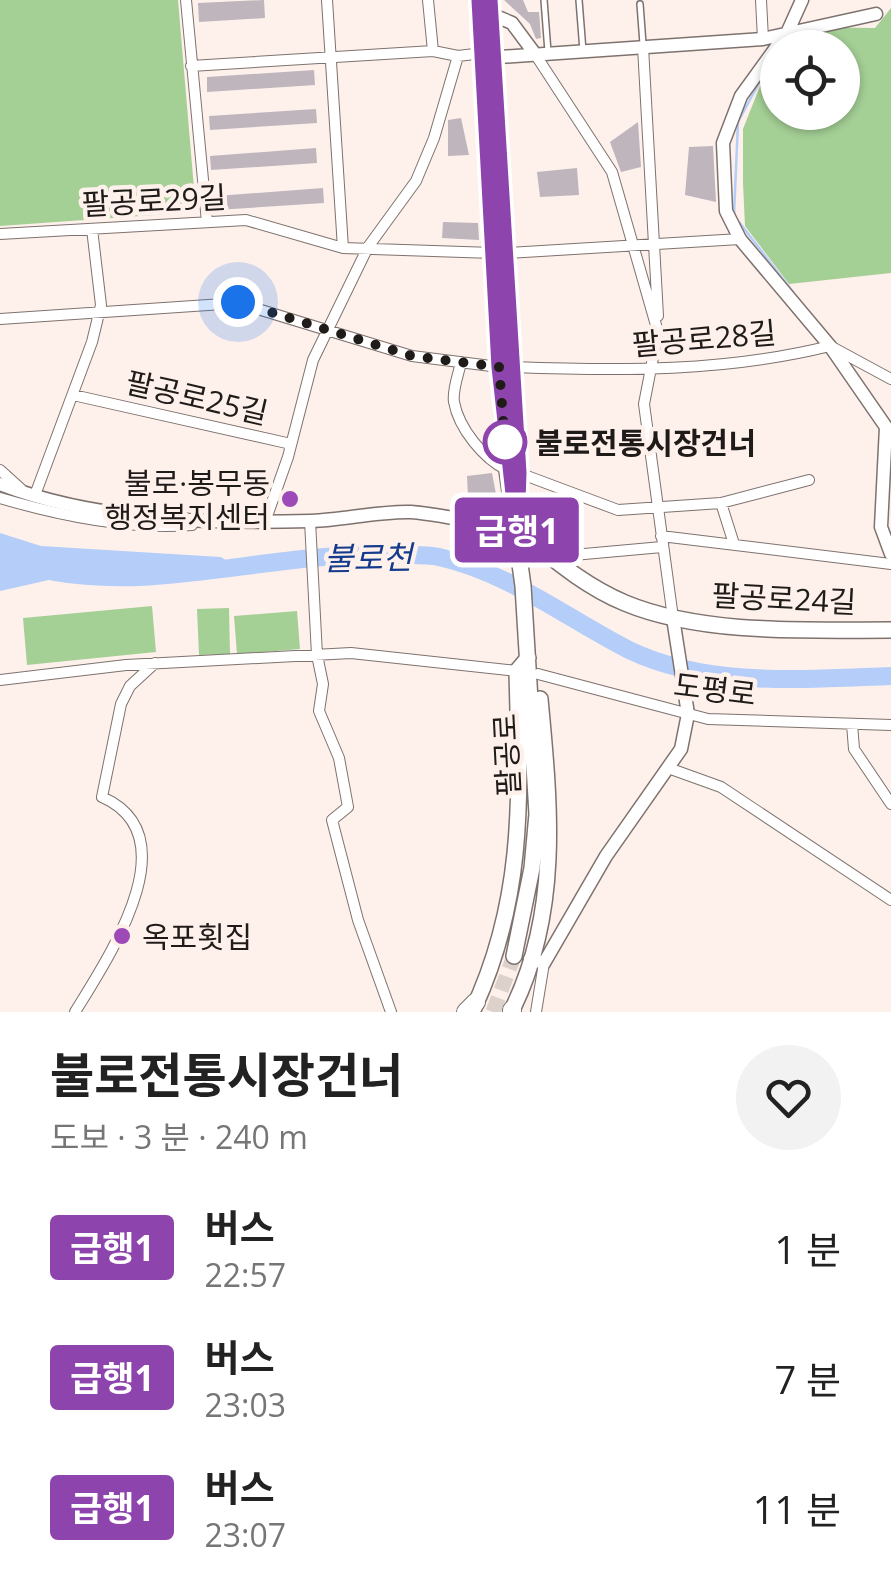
<!DOCTYPE html>
<html lang="ko">
<meta charset="utf-8">
<style>
:root{--surface:#fff;--page:#f2f2f2;--text:#222;--muted:#767676}
body{margin:0;font-family:"Open Sans","Noto Sans KR",sans-serif;background:var(--page);color:var(--text);height:100vh;display:flex;flex-direction:column;font-size:38px;white-space:nowrap}
*{box-sizing:border-box;margin:0}
p{font-size:32px;color:var(--muted)}
.icon{flex:none;width:55px;height:55px;fill:none;stroke:currentColor;stroke-width:2;stroke-linecap:round;stroke-linejoin:round}
.map{position:relative;height:1012px;overflow:hidden}
.sheet{display:flex;flex-direction:column;background:var(--surface);flex:1}
.sheet>*{flex:none}
.badge{padding:0 20px;border-radius:8px;font-size:35px;line-height:65px}
.fabs{position:absolute;left:760px;top:30px;display:grid;gap:20px}
.fabs a{display:grid;place-items:center;width:100px;height:100px;border-radius:50%;background:var(--surface);box-shadow:0 2px 8px #0004;font-size:50px}
.you{position:absolute;width:50px;height:50px;margin:-25px;border:8px solid #fff;border-radius:50%;background:#1a73e8;box-shadow:0 0 0 15px #1a73e833}
.map>.badge{position:absolute;translate:-50% -50%;box-shadow:0 0 0 5px #fff}
.round{display:grid;place-items:center;flex:none;width:105px;height:105px;border-radius:52px;background:var(--page)}
.head{display:flex;align-items:center;justify-content:space-between;height:170px;padding:0 50px}
h1{font-size:48px;font-weight:700;line-height:75px}
ul{padding:0;list-style:none}
li{display:flex;align-items:center;gap:30px;height:130px;padding:0 50px}
li div{flex:1}
li b{display:block;font-size:38px}
li em{font-style:normal}
li .badge{min-width:110px;font-weight:700;text-align:center}
.map>svg:first-child{display:block}
</style>
<div class="map">
<svg width="891" height="1012" viewBox="0 0 891 1012">
<rect width="100%" height="100%" fill="#fef1ec"/>
<path fill="#a4cf95" d="M0,0H178L196,212L0,226Z
M891,8V273L789,284L745,226L743,183V129L762,81L777,58L778,112H842V48L784,47L798,27L875,28Z
M152,606L156,652L27,665L23,618Z
M229,608L230,654L199,655L197,609Z
M297,611L300,649L237,654L234,616Z"/>
<path fill="#b5cdf9" d="M0,533L41,546L221,557L236,567L140,576L71,575L0,591Z"/>
<g fill="none" stroke-linecap="round" stroke-linejoin="round">
<path stroke="#b5cdf9" stroke-width="2.5" d="M734,215L738,122L761,79
M739,222L793,292"/>
<path stroke="#b5cdf9" stroke-width="18" d="M54,572C161,591 271,553 379,555C398,556 421,553 439,557C510,573 566,618 629,650C708,688 806,679 891,676"/>
</g>
<path fill="#beb5bd" d="M264,0L265,18L199,22L198,3Z
M504,0H523L528,12H539L541,38L536,39L530,24Z
M314,70L315,85L207,92V77Z
M316,109L317,123L210,130L209,116Z
M461,118L469,155L448,156V120Z
M638,122L641,167L621,172L610,142Z
M713,146L716,202L685,195L689,147Z
M316,148L317,163L211,170L210,156Z
M577,168L579,195L540,197L537,172Z
M323,188L324,203L217,210L216,196Z
M443,222L478,223L479,240L442,238Z
M492,473L496,494L468,497L467,476Z"/>
<g fill="none" stroke-linecap="round" stroke-linejoin="round">
<path stroke="#ddd1cc" stroke-width="15" stroke-dasharray="15 8" stroke-linecap="butt" d="M493,1012L514,956"/>
<g stroke="#7e726e" stroke-width="8">
<path id="service" d="M544,0L548,52
M579,0L583,51
M640,4L643,44"/>
</g>
<g stroke="#7e726e" stroke-width="12">
<path id="minor" d="M186,0L207,222
M327,0L343,248
M428,0L433,51
M761,0L763,39
M643,47L658,316
M535,54L612,172L658,332L644,404L673,618
M191,66L433,51L458,56
M0,234L246,220L343,248L493,253
M507,253L740,239
M0,319L238,303L412,356L499,367
M461,362C459,373 452,390 454,402C459,429 484,459 507,470
M513,367C621,371 725,372 830,346L891,379
M73,395L291,444
M0,470L21,489
M519,473L618,510L721,503L809,480
M35,495L92,342L101,305L92,229
M0,498C61,516 129,530 192,525
M721,503L734,544
M266,519L288,457L313,360L368,247L416,181L434,138L458,56L483,53
M310,521L317,655L323,684L319,711L339,758L348,807L332,820L358,920L391,1012
M661,536L891,564
M551,557L662,547
M538,674L708,719L891,725
M0,680L126,665L351,653L517,671
M852,724L854,749L891,804
M671,769L721,787L891,900
M75,1012C108,958 191,836 102,797L121,704L130,686L155,663
M536,1012L544,963"/>
</g>
<g stroke="#7e726e" stroke-width="15">
<path id="tertiary" d="M802,0L788,31L741,96L723,143L726,211L740,239L830,346L886,427L881,527L891,554
M491,14L512,23L535,54
M486,58L763,39L876,14
M0,484C95,521 211,524 311,521C344,520 378,511 411,512C446,515 482,524 517,530
M530,959L544,963L606,856L681,749L688,714L673,618"/>
</g>
<g stroke="#7e726e" stroke-width="18">
<path id="secondary" d="M479,0L499,367L507,470L523,586L537,814L532,868L514,956
M490,0L518,496
M517,530C551,557 584,586 625,603C702,635 808,630 891,630
M472,1012C526,898 520,793 517,671L528,658
M511,1012C561,913 550,805 540,699"/>
</g>
<g stroke="#7e726e" stroke-width="20">
<path id="trunk" d="M512,1010V1012
M466,1012L476,1002"/>
</g>
<use href="#service" stroke="#fff" stroke-width="5"/>
<use href="#minor" stroke="#fff" stroke-width="10"/>
<use href="#tertiary" stroke="#fff" stroke-width="12"/>
<use href="#secondary" stroke="#fff" stroke-width="15"/>
<use href="#trunk" stroke="#fff" stroke-width="18"/>
</g>
<g fill="none" stroke-linecap="round" stroke-linejoin="round">
<g stroke="#fff" stroke-width="22">
<path id="line" d="M479,0L499,367L517,530L519,473L490,0"/>
</g>
<use href="#line" stroke="#8e44ad" stroke-width="15"/>
<path stroke="#1f1b19" stroke-width="10" stroke-dasharray="0 18" d="M238,302L412,356L499,367L505,442"/>
</g>
<circle fill="#fff" stroke="#8e44ad" stroke-width="5" cx="505" cy="442" r="20"/>
<g fill="#9d49b7" stroke="#fef1ec" stroke-width="4">
<circle cx="290" cy="499" r="10"/>
<circle cx="122" cy="936" r="10"/>
</g>
<g text-anchor="middle" dominant-baseline="central" stroke-width="9" stroke-linejoin="round" paint-order="stroke">
<g font-size="30" fill="#1f1b19" stroke="#fef1ec">
<text transform="translate(154 200) rotate(-3)">팔공로29길</text>
<text transform="translate(704 338) rotate(-5)">팔공로28길</text>
<text transform="translate(197 397) rotate(13)">팔공로25길</text>
<text transform="translate(784 598) rotate(3)">팔공로24길</text>
<text transform="translate(715 689) rotate(7)">도평로</text>
<text transform="translate(506 755) rotate(-93)">팔공로</text>
</g>
<g font-size="30" font-weight="bold" fill="#1f1b19" stroke="#fef1ec" text-anchor="start">
<text x="535" y="442">불로전통시장건너</text>
</g>
<g font-size="30" fill="#1f1b19" stroke="#fef1ec" text-anchor="end">
<text x="270" y="482">불로·봉무동<tspan x="270" dy="34">행정복지센터</tspan></text>
<text x="142" y="936" text-anchor="start">옥포횟집</text>
</g>
<g font-size="32" font-style="italic" fill="#133a8b" stroke="#fef1ec">
<text transform="translate(368 557) rotate(-1)">불로천</text>
</g>
</g>
</svg>
<div class="fabs">
<a><svg class="icon" aria-label="locate" viewBox="0 0 24 24"><circle cx="12" cy="12" r="6"/><path d="M12 2v4M12 18v4M2 12h4M18 12h4"/></svg></a>
</div>
<div class="you" style="left:238px;top:302px"></div>
<b class="badge" style="left:517px;top:530px;background:#8e44ad;color:#fff">급행1</b>
</div>
<section class="sheet">
<div class="head"><div><h1>불로전통시장건너</h1><p>도보 · 3 분 · 240 m</p></div><a class="round"><svg class="icon" aria-label="heart" viewBox="0 0 24 24"><path d="M12 20l-8-8c-3-5 5-10 8-4 3-6 11-1 8 4z"/></svg></a></div>
<ul>
<li><span class="badge" style="background:#8e44ad;color:#fff">급행1</span><div><b>버스</b><p>22:57</p></div><em>1 분</em></li>
<li><span class="badge" style="background:#8e44ad;color:#fff">급행1</span><div><b>버스</b><p>23:03</p></div><em>7 분</em></li>
<li><span class="badge" style="background:#8e44ad;color:#fff">급행1</span><div><b>버스</b><p>23:07</p></div><em>11 분</em></li>
</ul>
</section>
